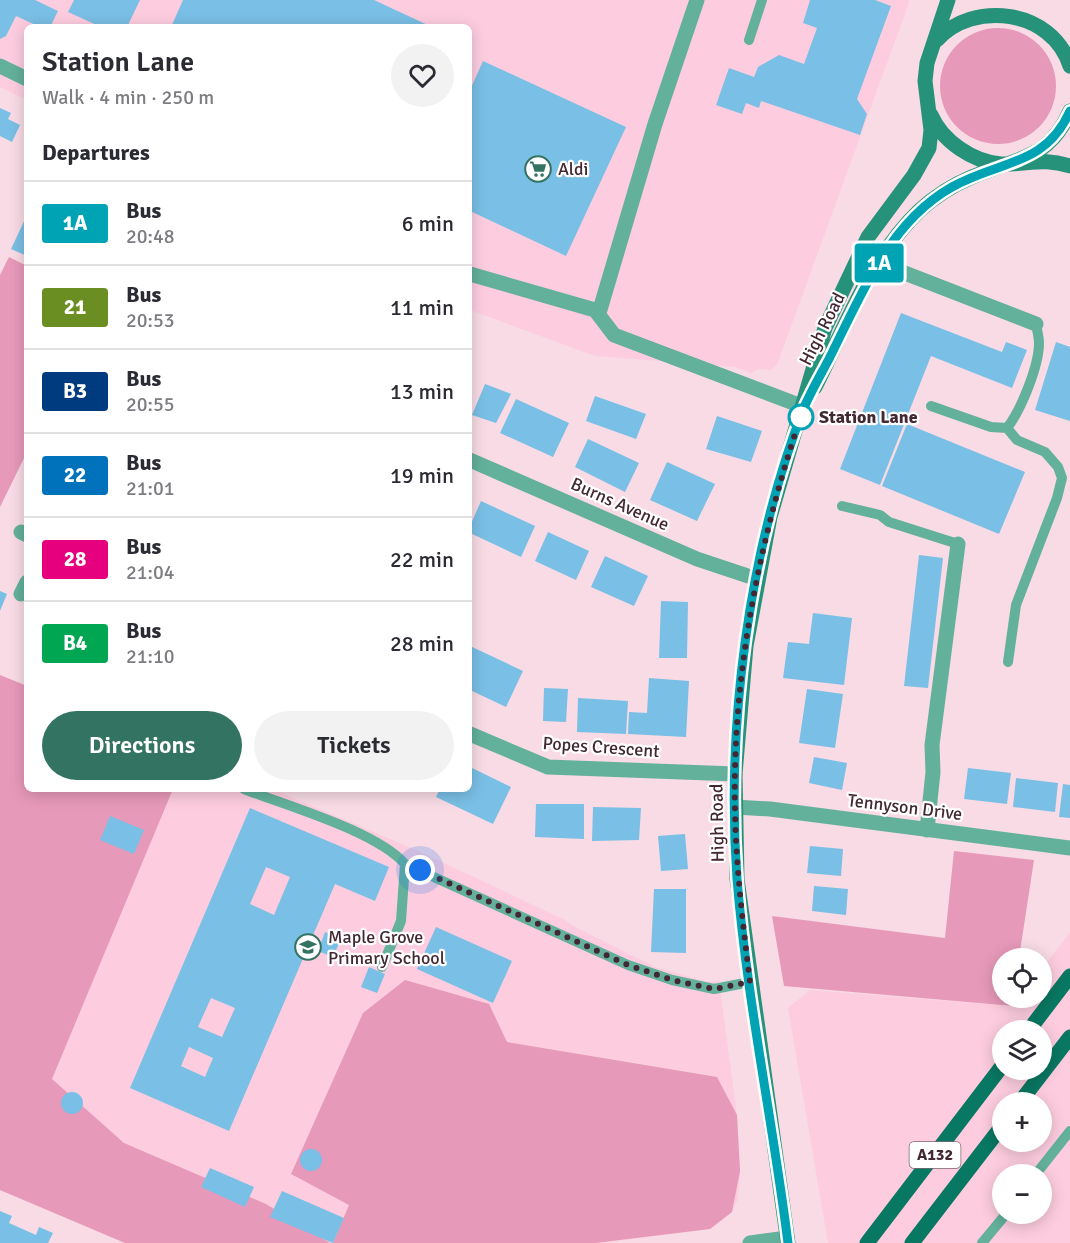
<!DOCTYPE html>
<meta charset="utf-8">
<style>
:root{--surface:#fff;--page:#f2f2f3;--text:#2b2b33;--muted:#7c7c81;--line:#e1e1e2;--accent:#337362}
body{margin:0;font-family:Signika,sans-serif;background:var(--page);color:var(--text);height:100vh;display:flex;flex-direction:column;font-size:22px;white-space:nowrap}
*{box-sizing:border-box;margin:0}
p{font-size:20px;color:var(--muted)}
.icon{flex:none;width:33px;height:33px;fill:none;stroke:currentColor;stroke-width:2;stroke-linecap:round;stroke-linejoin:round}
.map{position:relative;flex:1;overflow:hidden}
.drawer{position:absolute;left:24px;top:24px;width:448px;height:768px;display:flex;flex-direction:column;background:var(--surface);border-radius:9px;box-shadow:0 3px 15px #0003}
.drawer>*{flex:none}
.badge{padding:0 12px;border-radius:4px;font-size:21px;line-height:39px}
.tools{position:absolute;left:992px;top:948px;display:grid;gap:12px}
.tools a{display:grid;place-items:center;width:60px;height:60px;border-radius:50%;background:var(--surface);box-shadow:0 3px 15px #0003;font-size:30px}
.you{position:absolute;width:30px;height:30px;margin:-15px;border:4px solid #fff;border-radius:50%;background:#1a73e8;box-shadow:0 0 0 9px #1a73e833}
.map>.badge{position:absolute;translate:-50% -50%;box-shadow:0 0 0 3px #fff}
h2{padding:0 18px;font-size:22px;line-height:54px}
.round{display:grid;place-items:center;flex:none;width:63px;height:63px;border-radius:32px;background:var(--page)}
.head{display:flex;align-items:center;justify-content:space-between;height:102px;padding:0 18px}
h1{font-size:28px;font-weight:600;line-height:45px}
.button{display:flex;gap:12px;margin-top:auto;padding:12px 18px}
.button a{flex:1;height:69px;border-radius:36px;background:var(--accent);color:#fff;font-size:24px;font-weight:600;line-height:69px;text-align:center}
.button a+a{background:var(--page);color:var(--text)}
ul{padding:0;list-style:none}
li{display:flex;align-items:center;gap:18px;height:84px;padding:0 18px;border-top:2px solid var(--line)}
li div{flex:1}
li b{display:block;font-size:22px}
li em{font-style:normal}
li .badge{min-width:66px;font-weight:700;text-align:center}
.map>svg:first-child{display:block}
</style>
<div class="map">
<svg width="1070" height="1243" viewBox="0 0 1070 1243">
<rect width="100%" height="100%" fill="#f8dbe5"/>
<path fill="#fdcddf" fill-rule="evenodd" d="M0,0H910L777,365L771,370L758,369L751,373L736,367L595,356L470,310V27H27V100L0,87Z
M0,675L27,686V789H272L416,850L563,919L577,928L655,967L707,982L719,981L737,1115L740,1170L738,1199L733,1210L710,1229L601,1243H125L0,1190Z
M1070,932V1243H828L788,1008L810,990L1012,1006L1019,998H1041V970ZM1002,1030H1041V1070H1002ZM1002,1102H1041V1142H1002ZM1002,1174H1041V1214H1002Z"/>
<path fill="#e799b9" d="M940 86a58 58 0 1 1 116 0a58 58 0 1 1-116 0Z
M9,257L27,266V452L0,507V275Z
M0,675L27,686V789H173L52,1079L124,1143L266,1204L330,1243H125L0,1190Z
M954,851L1034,860L1019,958H1002V998H1014L1013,1006L784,986L772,916L945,938Z
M405,980L489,1004L507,1042L717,1077L737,1115L740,1171L732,1212L710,1229L595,1243H333L349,1205L291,1174L363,1013Z"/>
<path fill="#7abfe5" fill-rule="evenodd" d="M0,0H35L58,11L50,27H40L16,16L6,36L0,39Z
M74,0H140L127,27H101L68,12Z
M183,0H374L432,27H171Z
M810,0H875L891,6L857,99L867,114L860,135L761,101L759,108L746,103L742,114L716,105L729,68L754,77L758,67L779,55L804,64L817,28L803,23Z
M483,61L626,127L566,256L470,211V90Z
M0,108L11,113L8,119L20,125L12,142L0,136Z
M27,215V256L11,249Z
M901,313L1002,352L1006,342L1027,350L1012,388L931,356L880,485L840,469Z
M1056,342L1070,347V421L1035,410Z
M485,384L511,394L496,423L472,415Z
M595,396L646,414L636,439L586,421Z
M516,399L569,423L553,457L500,433Z
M717,416L762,431L751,462L706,449Z
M907,424L1025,472L999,534L882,486Z
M588,439L639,463L625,492L575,467Z
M667,462L715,484L697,521L650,500Z
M481,501L535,526L521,557L470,533V526Z
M548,532L589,551L576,580L535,561Z
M919,555L943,558L928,688L904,686Z
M605,556L648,576L634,606L591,587Z
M0,591L7,594L0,611Z
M661,601L688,602L687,658H659Z
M813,613L852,618L844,685L783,678L788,642L809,644Z
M470,646L523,671L506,707L470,690Z
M649,678L689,681L686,737L628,734L629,712L647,713Z
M544,688L568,689L566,722L543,721Z
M807,689L843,694L835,748L799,743Z
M578,698L628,701L626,734L577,732Z
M814,757L847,763L842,790L809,783Z
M470,767L511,787L493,824L436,797L440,789H470Z
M968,768L1011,773L1007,804L964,799Z
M1016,778L1058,783L1055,812L1013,807Z
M1063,784L1070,785V818L1059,817Z
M536,804H584V839L535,837Z
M593,807L641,808L639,840L592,841Z
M250,808L389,867L375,901L335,884L229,1131L130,1088ZM266,867L290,877L274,915L250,904ZM211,998L235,1008L222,1037L198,1027ZM189,1047L213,1058L205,1077L181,1066Z
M110,816L144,830L134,854L100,840Z
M685,834L688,869L661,871L658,836Z
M810,846L843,849L841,876L807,873Z
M814,886L848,889L846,915L812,911Z
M654,889H686V953L651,952Z
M436,927L512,961L493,1003L417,969Z
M325,932L341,939L333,957L318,951Z
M369,967L385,974L377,993L361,987Z
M61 1103a11 11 0 1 1 22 0a11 11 0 1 1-22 0Z
M300 1160a11 11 0 1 1 22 0a11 11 0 1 1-22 0Z
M210,1168L254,1187L245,1207L201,1187Z
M282,1191L344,1218L333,1243L270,1217Z
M0,1211L12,1216L9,1223L36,1235L39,1227L53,1233L48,1243H0Z"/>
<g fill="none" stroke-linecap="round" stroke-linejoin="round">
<path stroke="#63b19b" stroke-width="10" d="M749,40L762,0
M931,406L991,427L1007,428C1021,410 1039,366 1039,343C1039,337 1037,330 1036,324
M1007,428L1017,440L1045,452L1058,467L1062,478L1057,498L1016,605L1008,662
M842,506L880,515L889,522L958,544
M244,789C287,806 376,831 405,864L628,965L672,980L714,989L750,982
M382,967L401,921L405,864
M1036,1174L1070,1131
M982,1243L1006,1214"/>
<path stroke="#63b19b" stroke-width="15" d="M0,66L27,79
M879,263L1036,324
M470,274L595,310L614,335L804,407
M599,313L655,124L697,0
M470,460L697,559L757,579
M21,532L27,535
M21,594L27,582
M470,734L548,767L735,774
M735,807L770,809L1070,848
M927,830L933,772L932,745L958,544
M750,1243L787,1238"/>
<path stroke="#269279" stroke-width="15" d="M937,40C973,0 1052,9 1070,66
M931,115C942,141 973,162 1001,164C1027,165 1043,157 1070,166
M815,387C845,328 870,258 919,211C934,197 953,185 972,177C1016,158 1049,160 1070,111
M788,1243L737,879L735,774L746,646L770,517L825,328L868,237L914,175L929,148L931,130L925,81L927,63L948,0"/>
<path stroke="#097862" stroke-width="15" d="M1029,1030L1070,976
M1020,1102L1070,1037
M867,1243L1002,1066
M912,1243L1002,1126"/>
</g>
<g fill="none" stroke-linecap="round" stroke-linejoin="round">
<g stroke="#fff" stroke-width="14">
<path id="line" d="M788,1243C773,1122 747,1001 737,879C726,727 748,553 803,410C810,393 820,376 829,359C845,327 860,294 878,264C897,232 920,205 952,187C999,160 1045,167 1070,111"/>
</g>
<use href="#line" stroke="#00a3b4" stroke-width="9"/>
<path stroke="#432833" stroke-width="6" stroke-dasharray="0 10.8" d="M420,870L628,965L672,980L714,989L750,982C743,925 736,868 735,810C732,674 760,535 804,407L801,417"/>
</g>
<defs>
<g id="supermarket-ring" transform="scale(1.35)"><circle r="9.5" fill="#fff" stroke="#337362" stroke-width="1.5"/><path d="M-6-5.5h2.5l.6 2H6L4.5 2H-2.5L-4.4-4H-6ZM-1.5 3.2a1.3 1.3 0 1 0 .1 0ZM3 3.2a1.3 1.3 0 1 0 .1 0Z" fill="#337362"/></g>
<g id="school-ring" transform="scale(1.35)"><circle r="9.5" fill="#fff" stroke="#337362" stroke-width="1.5"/><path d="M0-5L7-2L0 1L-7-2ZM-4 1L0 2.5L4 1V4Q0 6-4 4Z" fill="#337362"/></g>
</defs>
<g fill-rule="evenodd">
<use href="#supermarket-ring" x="538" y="169"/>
<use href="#school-ring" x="308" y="947"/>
</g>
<circle fill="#fff" stroke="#00a3b4" stroke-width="3" cx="801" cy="417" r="12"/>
<g text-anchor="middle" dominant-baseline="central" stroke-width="4.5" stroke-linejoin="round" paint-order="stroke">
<rect fill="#fff" stroke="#7b6870" stroke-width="1.5" x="909.5" y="1142" width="51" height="26" rx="4.5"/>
<g font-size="16" font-weight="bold" fill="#432833">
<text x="935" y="1155">A132</text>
</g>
<g font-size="18" fill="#432833" stroke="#fff" text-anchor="start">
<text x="558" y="169">Aldi</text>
<text x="328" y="937">Maple Grove<tspan x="328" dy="21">Primary School</tspan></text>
</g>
<g font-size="18" fill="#432833" stroke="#fff">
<text transform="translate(822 329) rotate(-63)">High Road</text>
<text transform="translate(620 504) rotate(24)">Burns Avenue</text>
<text transform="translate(601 747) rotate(4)">Popes Crescent</text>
<text transform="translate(905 807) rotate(7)">Tennyson Drive</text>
<text transform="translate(717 823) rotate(-91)">High Road</text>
</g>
<g font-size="18" font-weight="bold" fill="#432833" stroke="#fff" text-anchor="start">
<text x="819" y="417">Station Lane</text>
</g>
</g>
</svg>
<div class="tools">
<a><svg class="icon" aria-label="locate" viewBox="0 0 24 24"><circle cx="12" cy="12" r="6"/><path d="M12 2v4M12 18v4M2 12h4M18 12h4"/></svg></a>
<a><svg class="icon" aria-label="layers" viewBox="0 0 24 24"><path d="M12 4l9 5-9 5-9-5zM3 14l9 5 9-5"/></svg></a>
<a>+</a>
<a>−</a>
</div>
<div class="you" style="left:420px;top:870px"></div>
<b class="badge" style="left:879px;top:263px;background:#00a3b4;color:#fff">1A</b>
<section class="drawer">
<div class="head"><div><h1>Station Lane</h1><p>Walk · 4 min · 250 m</p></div><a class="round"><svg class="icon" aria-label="heart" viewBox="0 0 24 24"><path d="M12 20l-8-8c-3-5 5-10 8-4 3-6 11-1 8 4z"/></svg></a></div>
<h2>Departures</h2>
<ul>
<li><span class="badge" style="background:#00a3b4;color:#fff">1A</span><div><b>Bus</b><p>20:48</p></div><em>6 min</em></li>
<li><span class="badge" style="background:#6b8e23;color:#fff">21</span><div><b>Bus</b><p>20:53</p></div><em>11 min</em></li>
<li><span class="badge" style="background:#003b80;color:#fff">B3</span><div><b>Bus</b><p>20:55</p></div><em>13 min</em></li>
<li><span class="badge" style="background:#0072bc;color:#fff">22</span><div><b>Bus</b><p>21:01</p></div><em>19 min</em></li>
<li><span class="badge" style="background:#e6007e;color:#fff">28</span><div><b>Bus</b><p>21:04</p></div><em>22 min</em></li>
<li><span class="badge" style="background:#00a651;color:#fff">B4</span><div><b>Bus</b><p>21:10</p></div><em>28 min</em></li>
</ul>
<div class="button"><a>Directions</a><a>Tickets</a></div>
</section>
</div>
